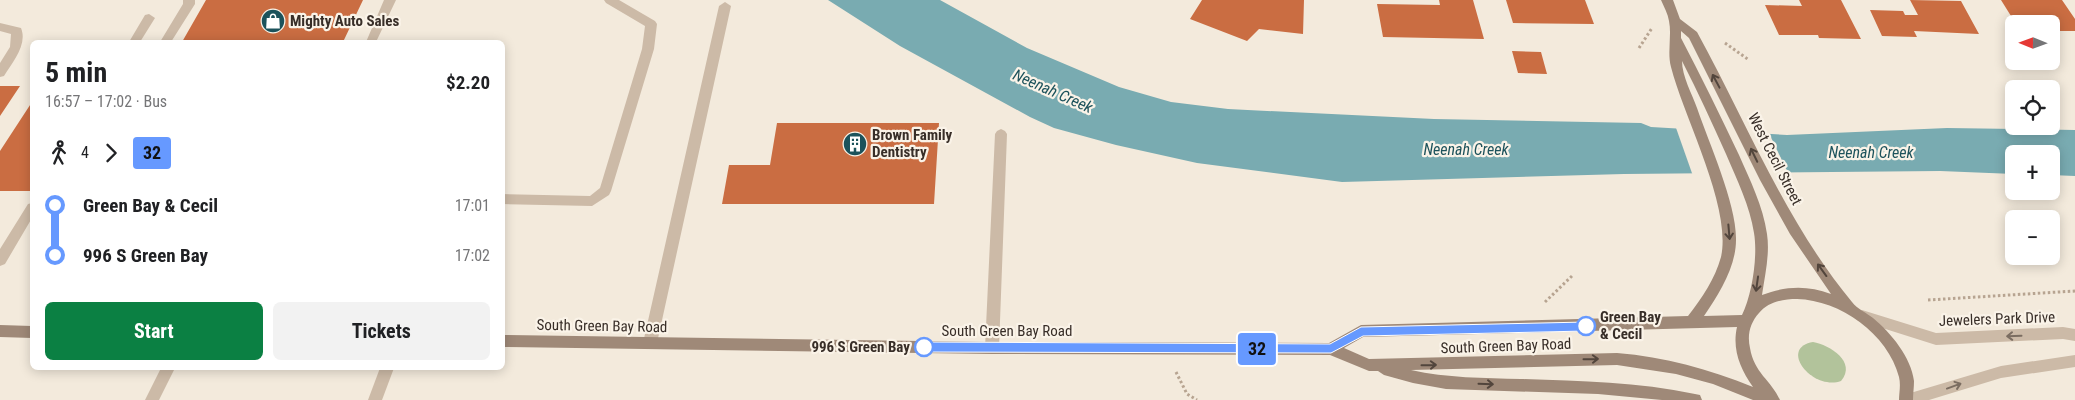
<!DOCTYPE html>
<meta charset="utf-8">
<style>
:root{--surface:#fff;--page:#f2f2f2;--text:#202124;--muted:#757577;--accent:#0b8043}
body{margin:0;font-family:"Roboto Condensed",sans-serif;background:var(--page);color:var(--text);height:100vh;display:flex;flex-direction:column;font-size:19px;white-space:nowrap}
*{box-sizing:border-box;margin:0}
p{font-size:16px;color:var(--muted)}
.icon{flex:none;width:28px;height:28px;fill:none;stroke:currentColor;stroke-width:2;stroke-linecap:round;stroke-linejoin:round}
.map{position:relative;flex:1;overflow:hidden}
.sheet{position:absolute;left:30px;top:40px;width:475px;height:330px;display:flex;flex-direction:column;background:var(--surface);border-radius:8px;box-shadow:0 2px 12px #0003}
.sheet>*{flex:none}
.badge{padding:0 10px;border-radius:4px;font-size:18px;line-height:32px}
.needle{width:32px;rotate:271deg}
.buttons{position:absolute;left:2005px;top:15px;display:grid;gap:10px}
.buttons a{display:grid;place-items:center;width:55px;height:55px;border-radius:8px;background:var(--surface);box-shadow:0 2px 12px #0003;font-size:25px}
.map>.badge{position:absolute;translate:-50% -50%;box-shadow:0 0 0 2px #fff}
.legs{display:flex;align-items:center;gap:8px;height:55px;padding:0 15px;font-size:16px}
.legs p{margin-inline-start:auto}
.summary{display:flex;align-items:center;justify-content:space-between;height:85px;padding:0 15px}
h1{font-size:28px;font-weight:700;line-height:38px}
.action{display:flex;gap:10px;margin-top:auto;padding:10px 15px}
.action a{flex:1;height:58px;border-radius:8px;background:var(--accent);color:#fff;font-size:20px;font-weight:700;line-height:58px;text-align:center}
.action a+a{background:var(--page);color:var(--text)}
ul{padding:0 15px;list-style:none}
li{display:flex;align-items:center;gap:18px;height:50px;font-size:19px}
li i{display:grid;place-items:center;width:8px;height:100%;margin:0 6px;background:currentColor}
li i::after{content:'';width:12px;height:12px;margin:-6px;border:4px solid;border-radius:50%;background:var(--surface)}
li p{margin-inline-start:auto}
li:first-child i{background:linear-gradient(#0000 50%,currentColor 0)}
li:last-child i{background:linear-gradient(currentColor 50%,#0000 0)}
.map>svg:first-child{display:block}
</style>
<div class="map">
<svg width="2075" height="400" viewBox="0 0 2075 400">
<rect width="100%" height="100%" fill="#f3eadc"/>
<path fill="#b2c39b" d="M1813,342C1830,345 1857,362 1841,381C1812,391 1778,348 1813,342Z"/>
<path fill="#79abb1" d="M828,0H940L1027,48L1119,87L1171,102L1228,109L1434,119L1641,123L1651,127L1787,135L1947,128L2075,130V176L2051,175V154H2014V174L1940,171L1624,174L1342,182L1197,163L1116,145L1054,128L1030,117L900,46Z"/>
<path fill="#f3eadc" d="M1675,125L1768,131L1789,175L1693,176Z"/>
<path fill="#ca6d42" d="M206,0H363L343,42H182Z
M1202,0H1304L1303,34L1259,29L1247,41L1190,19Z
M1439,0H1473L1484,39L1383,37L1377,4L1440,5Z
M1506,0H1585L1594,24L1513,23Z
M1799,0H1841L1861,39L1819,38L1818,35H1779L1765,5L1802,6Z
M1910,0L1961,1L1979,34L1914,31L1917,37L1882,36L1870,10L1903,11L1905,15H1918Z
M2001,0H2062L2075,19V31H2051V24H2016Z
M1512,51L1541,52L1547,74L1518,73Z
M0,86H20L0,116Z
M32,102V188L30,191H0V151Z
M777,123H939L934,204H722L729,165H770Z"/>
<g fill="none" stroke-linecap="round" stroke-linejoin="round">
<path stroke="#b7a491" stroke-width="3" stroke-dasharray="2.5 2.5" stroke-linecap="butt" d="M1725,43L1749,60
M1639,48L1652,28
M1928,300L2075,291
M1545,302L1573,275
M1176,372L1187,394L1197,400"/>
<path fill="#ccbaa7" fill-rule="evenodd" d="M183,0H195V4L171,42H160L183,4Z
M384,0H396L376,42H366Z
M604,0H619L655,21L657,24L654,49L611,191L609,195L592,206L502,204V194L590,196L600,188L642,49L645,26L606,3Z
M725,2L731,6L657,343L655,347L650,349L645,347L643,343L719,6Z
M149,14L155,18L140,42H129L145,15Z
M0,23L21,28C28,45 12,63 4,76L0,77V63L10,47L11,34L0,31Z
M1001,129L1005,131L1007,134L999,348L997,352L992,354L987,352L985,348L995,134L997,131Z
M32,203V218L5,264L0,266V249L28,204Z
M161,368H175L159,400H145Z
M380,368H394L382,400H368Z"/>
<path fill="#ccbaa7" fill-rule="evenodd" d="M1862,310L1936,333L2063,327L2075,329V341L2063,339L1936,345L1857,320L1855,316L1857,312Z
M2075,355V367L2001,378L1929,400H1900L1902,395L1907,394L2001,366Z"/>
<path fill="#9f8978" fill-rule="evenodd" d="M1661,0H1673L1680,19L1697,32C1747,123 1785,221 1852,302C1857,309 1867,313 1873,318C1891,333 1911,357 1914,381C1914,387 1913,394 1913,400H1899C1899,393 1901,385 1899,377C1888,334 1840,300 1797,299C1783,299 1768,302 1759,313C1750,323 1747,335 1750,348C1754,373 1771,380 1780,400H1753L1713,384L1676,374L1617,365L1411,370C1447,378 1484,378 1521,379C1579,381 1637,382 1695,394L1700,395L1702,400H1662L1598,394L1446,389L1413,383L1384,375L1378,371H1369L1330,355L992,354L502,347V335L992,342L1329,343L1361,325L1688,316C1702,298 1715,279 1721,257C1732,207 1684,118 1671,67C1667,52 1672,36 1669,21C1668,14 1664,7 1661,0ZM1681,31L1689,38L1760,180L1790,234L1831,294C1807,285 1786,286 1762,295C1765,275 1770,254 1767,234C1763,206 1750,180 1739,155C1720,115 1701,76 1681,38ZM1682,61C1698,92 1712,123 1726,154C1737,180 1750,206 1754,233C1758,256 1752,295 1742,315L1704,316C1719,294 1736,267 1736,240C1737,205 1709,143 1697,108C1692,94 1682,76 1682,61ZM1737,327C1732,349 1740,369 1753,387C1709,369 1665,357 1617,353L1369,359L1344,348L1363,337Z
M0,325L32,326V338L0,337Z"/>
</g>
<defs><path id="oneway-shaft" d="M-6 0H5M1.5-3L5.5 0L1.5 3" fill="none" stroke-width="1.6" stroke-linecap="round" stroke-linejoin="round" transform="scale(1.25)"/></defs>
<g stroke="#52453c">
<use href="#oneway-shaft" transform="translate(1716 81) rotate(-118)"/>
<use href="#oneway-shaft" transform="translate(1754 155) rotate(-116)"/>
<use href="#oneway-shaft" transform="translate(1729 232) rotate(85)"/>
<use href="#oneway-shaft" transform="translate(1822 270) rotate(-126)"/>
<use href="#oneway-shaft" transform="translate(1757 284) rotate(98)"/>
<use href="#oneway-shaft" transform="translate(1591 359) rotate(-1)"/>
<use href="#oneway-shaft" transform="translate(1429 365) rotate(-1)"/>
<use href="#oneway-shaft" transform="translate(1486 384) rotate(2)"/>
</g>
<g stroke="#7b6d61">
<use href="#oneway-shaft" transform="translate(2014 336) rotate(178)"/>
<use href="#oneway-shaft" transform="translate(1954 386) rotate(-20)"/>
</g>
<path fill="#69f" stroke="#fff" d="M1586,322L1591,326L1586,331L1363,336L1331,353L924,352L918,347L924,342L1330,344L1361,327Z"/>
<defs>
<g id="shop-disc" transform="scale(1.25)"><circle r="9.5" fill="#1c525b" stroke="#faf3e8"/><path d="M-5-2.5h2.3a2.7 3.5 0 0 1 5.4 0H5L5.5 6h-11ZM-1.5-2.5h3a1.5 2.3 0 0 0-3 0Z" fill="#fff"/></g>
<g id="building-disc" transform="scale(1.25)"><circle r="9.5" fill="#1c525b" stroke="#faf3e8"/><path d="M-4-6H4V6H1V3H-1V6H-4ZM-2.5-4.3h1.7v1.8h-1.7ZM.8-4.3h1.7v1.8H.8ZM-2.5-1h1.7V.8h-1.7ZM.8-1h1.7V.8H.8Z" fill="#fff"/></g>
</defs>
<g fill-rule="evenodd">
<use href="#shop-disc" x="273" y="21"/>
<use href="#building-disc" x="855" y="144"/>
</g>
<g fill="#fff" stroke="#69f" stroke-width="2.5">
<circle cx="1586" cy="326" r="9"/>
<circle cx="924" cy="347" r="9"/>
</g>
<g text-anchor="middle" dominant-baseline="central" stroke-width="4.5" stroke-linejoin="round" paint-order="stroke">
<g font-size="15" font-weight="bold" fill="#382e28" stroke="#faf3e8" text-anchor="start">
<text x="290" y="21">Mighty Auto Sales</text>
<text x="872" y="135">Brown Family<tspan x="872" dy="17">Dentistry</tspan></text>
</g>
<g font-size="15" fill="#382e28" stroke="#faf3e8">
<text transform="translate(1775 159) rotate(63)">West Cecil Street</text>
<text transform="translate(1997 319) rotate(-2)">Jewelers Park Drive</text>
<text transform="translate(602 326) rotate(1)">South Green Bay Road</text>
<text x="1007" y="331">South Green Bay Road</text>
<text transform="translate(1506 346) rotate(-2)">South Green Bay Road</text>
</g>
<g font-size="15" font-weight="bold" fill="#382e28" stroke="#faf3e8" text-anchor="start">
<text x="1600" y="317">Green Bay<tspan x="1600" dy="17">&amp; Cecil</tspan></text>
<text x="910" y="347" text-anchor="end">996 S Green Bay</text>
</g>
<g font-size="16" font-style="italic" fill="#1c525b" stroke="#faf3e8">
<text transform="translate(1053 91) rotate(24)">Neenah Creek</text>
<text x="1466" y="149">Neenah Creek</text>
<text x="1871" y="152">Neenah Creek</text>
</g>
</g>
</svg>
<div class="buttons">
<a><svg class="needle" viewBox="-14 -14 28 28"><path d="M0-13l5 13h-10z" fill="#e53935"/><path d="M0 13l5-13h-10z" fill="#757577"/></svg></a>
<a><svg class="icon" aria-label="locate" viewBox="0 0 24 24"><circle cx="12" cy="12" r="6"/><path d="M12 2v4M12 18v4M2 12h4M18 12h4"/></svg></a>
<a>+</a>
<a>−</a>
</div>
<b class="badge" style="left:1257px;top:349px;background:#69f;color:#111">32</b>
<section class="sheet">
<div class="summary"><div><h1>5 min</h1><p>16:57 – 17:02 · Bus</p></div><b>$2.20</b></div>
<div class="legs"><svg class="icon" aria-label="walk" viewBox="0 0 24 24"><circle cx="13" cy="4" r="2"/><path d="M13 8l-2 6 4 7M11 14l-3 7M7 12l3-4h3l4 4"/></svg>4<svg class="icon" aria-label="forward" viewBox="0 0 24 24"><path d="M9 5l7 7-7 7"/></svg><b class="badge" style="background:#69f;color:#111">32</b></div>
<ul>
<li><i style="color:#69f"></i><b>Green Bay &amp; Cecil</b><p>17:01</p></li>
<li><i style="color:#69f"></i><b>996 S Green Bay</b><p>17:02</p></li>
</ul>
<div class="action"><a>Start</a><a>Tickets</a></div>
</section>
</div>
